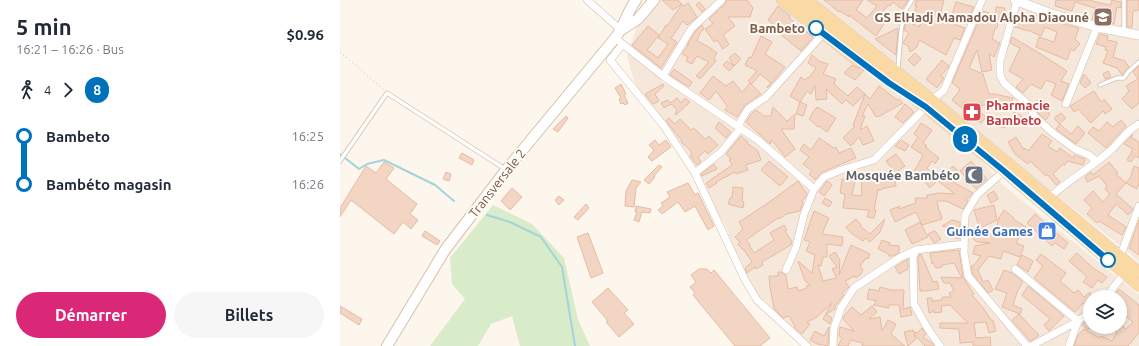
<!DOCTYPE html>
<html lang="fr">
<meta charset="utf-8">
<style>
:root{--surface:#fff;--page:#f6f6f7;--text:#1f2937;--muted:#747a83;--accent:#db2777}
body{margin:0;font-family:Ubuntu,sans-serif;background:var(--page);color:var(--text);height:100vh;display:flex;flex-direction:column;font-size:15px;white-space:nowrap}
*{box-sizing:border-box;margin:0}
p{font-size:13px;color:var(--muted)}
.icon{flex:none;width:22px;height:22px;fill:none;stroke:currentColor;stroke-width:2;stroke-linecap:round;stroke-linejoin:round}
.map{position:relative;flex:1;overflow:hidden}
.drawer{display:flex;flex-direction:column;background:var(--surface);width:340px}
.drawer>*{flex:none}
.badge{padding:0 8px;border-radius:13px;font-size:14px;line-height:26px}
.controls{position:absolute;left:743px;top:290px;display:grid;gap:8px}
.controls a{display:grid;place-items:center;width:44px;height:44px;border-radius:50%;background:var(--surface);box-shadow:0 2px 6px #0003;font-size:20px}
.map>.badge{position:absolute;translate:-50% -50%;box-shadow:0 0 0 2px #fff}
.legs{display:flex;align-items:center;gap:6px;height:44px;padding:0 16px;font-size:13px}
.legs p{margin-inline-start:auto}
.summary{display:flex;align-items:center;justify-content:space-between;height:68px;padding:0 16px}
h1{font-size:22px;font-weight:700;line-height:30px}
.action{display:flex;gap:8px;margin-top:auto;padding:8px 16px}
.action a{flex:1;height:46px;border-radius:24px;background:var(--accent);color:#fff;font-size:16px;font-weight:700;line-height:46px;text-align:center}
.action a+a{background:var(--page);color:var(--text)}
ul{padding:0 16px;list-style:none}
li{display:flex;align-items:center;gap:14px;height:48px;font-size:15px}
li i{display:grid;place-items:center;width:6px;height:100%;margin:0 5px;background:currentColor}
li i::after{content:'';width:10px;height:10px;margin:-5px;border:3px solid;border-radius:50%;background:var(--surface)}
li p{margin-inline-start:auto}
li:first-child i{background:linear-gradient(#0000 50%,currentColor 0)}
li:last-child i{background:linear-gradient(currentColor 50%,#0000 0)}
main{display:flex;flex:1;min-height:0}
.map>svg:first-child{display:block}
</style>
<main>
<section class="drawer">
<div class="summary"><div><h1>5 min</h1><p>16:21 – 16:26 · Bus</p></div><b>$0.96</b></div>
<div class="legs"><svg class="icon" aria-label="walk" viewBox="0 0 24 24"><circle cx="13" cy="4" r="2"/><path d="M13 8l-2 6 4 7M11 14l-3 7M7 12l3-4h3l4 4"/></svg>4<svg class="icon" aria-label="forward" viewBox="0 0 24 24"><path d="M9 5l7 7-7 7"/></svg><b class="badge" style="background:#0072bc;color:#fff">8</b></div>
<ul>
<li><i style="color:#0072bc"></i><b>Bambeto</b><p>16:25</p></li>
<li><i style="color:#0072bc"></i><b>Bambéto magasin</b><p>16:26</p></li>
</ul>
<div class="action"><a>Démarrer</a><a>Billets</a></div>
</section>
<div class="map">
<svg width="799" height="346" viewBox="0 0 799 346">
<rect width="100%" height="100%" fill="#fdf6ec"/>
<path fill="#f5e8da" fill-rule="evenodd" d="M315,0H444L488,44L606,121L662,184L799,295V346H465L414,298L385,225L328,138L294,81L287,56L300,17ZM750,297H780V327H750Z
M472,0H799V262L788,252Z"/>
<path fill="#d8ecc9" d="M153,205L192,224L224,258L238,320L250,346H180L172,316L151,324L138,346H90L125,299L112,284L110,258Z"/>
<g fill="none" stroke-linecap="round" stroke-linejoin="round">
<path stroke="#a5d3da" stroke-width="2" d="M0,154L19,169L27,164L44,160L95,185L114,201
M147,215L170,222L201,237L222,267L235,346"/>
</g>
<path fill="#f3d5c3" stroke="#e6bba3" d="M322,0H338L342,4L333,10Z
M387,0H407L413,8L410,17H388L395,26L383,35L389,44L383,49L377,40L374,42L365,29L373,24L369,19L385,4Z
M484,0H523L516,10L527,18L537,6L527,0H568L562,9L553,2L550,6L548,5L537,19L544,24L536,36L509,15V17L500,11L499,12Z
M576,0H604L601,12L612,15L616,2L634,7L629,18L619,15L616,25L625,28L620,40L614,38L606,55L579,40L577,47L570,52L568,46L563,43L569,33L564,30L566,21L579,27L583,19L573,14L577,6H575Z
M716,0H752V1L770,5L772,0L781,2V8L777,7L774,24L752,19L755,8L735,2L732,11L715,6Z
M787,0H799V10L793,11L792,27H787Z
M359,2L365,9L362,12L356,5Z
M348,3L357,17L347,25L343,21L331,38L337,42L321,68L292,45L308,26L319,35L307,50L318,58L328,44L318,38L326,25L327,26L342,4L344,6Z
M438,6L450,16L449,18L473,37L461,51L439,33L441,31L428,20Z
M656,7L665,8L664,18L659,17L657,28H655L652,39L660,43L654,57L649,54L652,70L642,72L637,50L629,68L643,74L649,94H654L673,98L671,106L655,102L656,107L650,108L649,104L634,107L646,117L641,123L612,100L620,90L618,87L612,83L643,11L655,15Z
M695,15L709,20L739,28L735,39L740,44L734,51L731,49L727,60L696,47L699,37L714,42L717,32L705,27L701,36L688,30V31L675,27L678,16L692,21Z
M362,25L364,29L360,33L357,41L369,47L377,53L374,58L376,61L360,79L356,76L369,62L357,56L352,64L346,61L348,57L342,54L349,44L347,45L355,32Z
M558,28V31L556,55L535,39Z
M760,34L768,36L767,40L777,42L773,57L785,61L789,67L782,75L777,68L763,63L768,51L765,50L766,47L756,44Z
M421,36L432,42L425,54L445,67L437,77L427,88V87L431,83L420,74L412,84L408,81L417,71L405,65L409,57L411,58Z
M672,37L696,51L727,71L721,81L729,84L722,101L711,95L716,84L706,80L701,89L691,84L683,93L676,87L683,79L669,71L680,48L670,43Z
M395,53L401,59L389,71L383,65L387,61L394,66L389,58Z
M575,53L581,59L574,66L568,60Z
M472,55L479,61L488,64L483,74L496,79L494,84L508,96L517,87L525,94L513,106L506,100L502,104L486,89L487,99L476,100L475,85L471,94L467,91L460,102L450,96L461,77L465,80L468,77L469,78L476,68L468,63Z
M602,60L609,66L601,76L604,78L597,88L586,79Z
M512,65L517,68L522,67L525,69L515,80L504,73Z
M799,66V103L792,109L782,99L789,91L786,86L798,79L793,72Z
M334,69L352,82L349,87L330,75Z
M768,71L771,77L765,79L763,74Z
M744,74L751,83L745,88L740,83Z
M373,76L386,86L393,81L402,92L410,83L421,94L405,105L397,117L385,110L387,106L376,91L369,100L360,93Z
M281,84L286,94L284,95L288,103L285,105L283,103L281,104L279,99L281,98L275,88Z
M323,84L324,86L315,94L319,101L313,104L305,94Z
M539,86L557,100L559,99L563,103L538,117L537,116L536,117L528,104L522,116H525L520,130L527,126L534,141L523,145L519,137L511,146L503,138L515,126L513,125L525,94L530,99Z
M754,91L761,102L764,99L772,109L765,114L763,111L751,123L738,109L734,112L730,106Z
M337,98L341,103L345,98L350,102L336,115L335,114L337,110L331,104L324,108L321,103L328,100L330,103Z
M701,98L705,102L701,106L710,114L706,120L698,113L694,103Z
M460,102L467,105L463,116L456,114Z
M565,104L574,112L563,123L555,117Z
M433,107L447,121L455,114L454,129H441L455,149L445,157L432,140L430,144L406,122L412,113L416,110L424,116H431Z
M477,107L496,118L487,132L479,126L478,127L469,119L476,108L477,109Z
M674,112L682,116L679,123L670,120Z
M721,113L726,118L719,124L714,118Z
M226,116L228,118L218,132L213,129Z
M657,116L668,119L665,128L655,125Z
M329,118L335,124L340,119L351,130L354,128L365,139L369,136L378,145L368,154L365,151L358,157L361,162L357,165L350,156L352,154L350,150L341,142L342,141L326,121Z
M781,120L786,126L766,148L748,133L753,127L759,131L767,122L773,127Z
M379,122L391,132L386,138L375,128Z
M581,123L592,130L583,143L587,146L585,147L599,158L595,164L592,161L587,168L598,180L590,188L580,176L571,180L568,173L575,170L583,155L571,147L578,137L574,134Z
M720,124L731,134L738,126L745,133L736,144L716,129Z
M702,134L712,141L708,146L717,152L720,148L733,158L734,155L745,159L743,165L727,161L725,165L723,164L713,174L720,182L716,185L707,174L706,176L690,161L688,164L675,154L668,142L676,137L684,150L685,148L688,151Z
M793,134L791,137L799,142V158L795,156L791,162L787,160L793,149L784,144Z
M401,136L408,142L407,143L418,151L421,160L406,165L408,170L396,174L395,172L376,182L377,183L369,188L366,183L392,165L389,160L391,159L386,154Z
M479,138L494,148L496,147L499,153L511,148L516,158L482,172L475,180L469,174L472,171L463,164L469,157L460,150L464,144L471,150Z
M315,140L319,145L326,140L331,147L312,161L308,157L314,150L309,145Z
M561,140L569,145L565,151L555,146Z
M122,153L134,160L132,165L119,158Z
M556,154L565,166L555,173L546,161Z
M429,161L448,177L440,186L421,170Z
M631,161L647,179L636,189L620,171Z
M44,162L54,168L46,179L77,204L70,214L78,220L71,229L63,222L54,234L11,200L0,217V208L26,166L36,173Z
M769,162L778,173L776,174L786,183L776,194L793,209L788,215L776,204L768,215L786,227L782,235L759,221L757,223L747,214L752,208L744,200L753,191L763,202L770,194L765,189L767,186L759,176L747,182L745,177L751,172L753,175Z
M374,164L377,169L362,176L361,174Z
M319,165L322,167L314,176L315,177L309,184L304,180Z
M613,166L621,174L613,182L633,193L626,200L628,201L623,209L606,201H597L599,211H600L602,219L582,225L576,212L555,222L550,210L560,206L559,209L576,203L575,198H587V195L599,193L615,194L598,181Z
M794,166L799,168V184L797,189L786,183L789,179H790Z
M106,172L111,174L109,181L103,179Z
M540,176V181L555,178L556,186L541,189V190H538L534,210H536L534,218L527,217L529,210L503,208L505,194L500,193L502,179L515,181L512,195L522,196L521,177Z
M292,180L301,182L296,188L294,207L285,206L286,191Z
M458,181L467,194L465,198L462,201L463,203L460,211L446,214L439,219L438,218L406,240L410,244L409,245L414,253L434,240L430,233L444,225L447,230L445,231L452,242L451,245L422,262L423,265L416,269L415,267L407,273L405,268L412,262L404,250H403L398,244L400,242L395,237L403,229L399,222L428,203Z
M487,181L492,185L484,196L479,192Z
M348,183L355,195L358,193L374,226L368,230L355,206L345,212L338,202L322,214L318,210L323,206L321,203L330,197L327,192Z
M393,187L403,188L402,201L404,202L403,208L388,204L390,198H392Z
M172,188L182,197L170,210L161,201Z
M654,191L658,199L651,203L647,195Z
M219,196L224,200L219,205L215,200Z
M485,198L492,202L489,207L482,203Z
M246,204L249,208L238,220L234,217Z
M654,205L657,220L638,229L654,235L659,218L664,210L674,218L673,219L686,227L676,243L684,246L680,257L663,251L661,259L649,256L638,270L643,282L648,280L653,290L648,293L633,274L631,266L634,265L641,256L633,254L635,246L650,243L637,242L633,239L638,223L634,210Z
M296,206L311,209L310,213L302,212L299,222L294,220L297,212H295Z
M474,211L489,218L482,234L503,237L502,246L487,244V257H483L481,266L478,265L483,281L497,278L492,269L497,267L489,256L495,252L500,260L499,275L511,245L530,254L528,259L526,258L520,266L523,270L521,274L516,278L515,276L505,281L509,287L502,293L504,295L495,306V309L486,314L492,318L490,324L483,319L492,303L477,317L467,322L470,324L462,334L454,327L455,326L449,316L443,318L434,309L430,287L429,276H438V272H441L444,274L446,275L448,289L457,287L458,291L467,288L466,286L470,285L465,281L458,261L472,273L475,255L466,251L470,242L464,240Z
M695,214L728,243L724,249L715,243L712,246L687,223Z
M516,219L521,225L520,226L530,234L545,219L540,232L530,242L525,238L523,241L511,233L506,227Z
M612,220L620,222L619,239L608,236L610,227L602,226Z
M799,220V255L789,248Z
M580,222L588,237L572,244L565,230Z
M85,231L100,241L97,245L82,236Z
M594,231H595L601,239L594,243L588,234Z
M248,233L263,273L251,278L237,237Z
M542,240L550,243L549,245L559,246V253L553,256H549V254L538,249Z
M619,250L623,277L634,294L632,295L644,309L651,320H653L656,331L649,333L646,322L634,323L636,338L650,337L651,346H633V342L620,343L619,329L600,328V323H628L610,305L601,306L602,312L594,313V310L592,311V312L589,313L587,298H592V301L602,300V297H611L609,293L614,291L610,283H604L601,277L622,278L614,263L602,265V267L596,268L593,263L592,264L590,253Z
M737,253L753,268L767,277L762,283L758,280L752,288L743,282L747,277L729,261Z
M581,254L593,282L597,281L599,289L586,291H580L578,258L579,255Z
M701,254L726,273L720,281L734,293L738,290L744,297L750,292V307L748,308L743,303L735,312L694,278L703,266L696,260Z
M682,255L693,261L688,272L677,265Z
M568,259V269L559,274L555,267Z
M359,269H367L371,273L374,270L430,338L420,346H395L353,295L355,293L350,287L356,282L351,275Z
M664,270L672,273L683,282L677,292L673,305L682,309L680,314L662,307L667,293L655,289Z
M688,286L724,316L709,331L704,325L710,319L682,295Z
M540,287L551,290H564L563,309L570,307L572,315L561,317L559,305H549V308L533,305L537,301L527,299L529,289L539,291Z
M268,288L288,310L284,313L294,324L279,337L266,322L268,321L252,302Z
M779,289L799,305V333L788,346H734L738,335L744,329L760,338L761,336L772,341L777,332L775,331L778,327H780V324L786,329L793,322L780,312V297H773Z
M0,306L22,319L19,325L0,313Z
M532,306L537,312L529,319L540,317L542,331L548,320L556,324L551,334L565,346H522L523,343L511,340L508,346H498L502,338L499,336L500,327L514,331L503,319L504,316L512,307L521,315Z
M679,314L699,335L697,337L690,341L672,320Z
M750,318V328L748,330L742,325Z
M489,327L488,346L477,344L470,340L475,331L484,336Z
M582,328L586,334L583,337L592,343L594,346H585L574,334L576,339L568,346L564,332L573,330L574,333V332L577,333Z"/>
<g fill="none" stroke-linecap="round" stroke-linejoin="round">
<g stroke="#d1beb0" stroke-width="5">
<path id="service" d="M784,0V31
M558,68L561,31L564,13L572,0
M760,85L777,78H784L788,72L799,62
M0,161L47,93L165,169"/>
</g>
<g stroke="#d1beb0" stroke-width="8">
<path id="minor" d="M247,0L281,30
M677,1L660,61V75L664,83L689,105L694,116L713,133L735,149L749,155L756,161
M280,42L323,76L418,140L474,189
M283,44L270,60L324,126L355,173L405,280L417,300L467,346
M323,76L351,29L382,0
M592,100L604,90L642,0
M726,104L757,27
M664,171L637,195L625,215L624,253L628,276L687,346
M355,173L381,152L400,129V122L408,109L426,97L483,34
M710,197C729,180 750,168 770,151C780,143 786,130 799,124
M576,250L573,257L574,304L588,329L600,346
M780,257L799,206
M675,269L738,321L729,346
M446,270L456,247L464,214L474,189L484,177L501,170L534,160L586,107
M766,297L784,274
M493,346L494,328L501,308L514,288L559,258L576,250L624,244
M691,346L738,321L750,312"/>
</g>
<g stroke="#d1beb0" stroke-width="10">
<path id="tertiary" d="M675,0L709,13L757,27L799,35"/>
</g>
<g stroke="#d6c0b0" stroke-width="12">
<path id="secondary" d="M281,30L298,19L314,0
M47,346L105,250L166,170L276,37C284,26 287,12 296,0"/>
</g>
<g stroke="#dad1cd" stroke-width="12">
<path id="primary" d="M442,0L518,61
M454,0L664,171L799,286
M467,0L592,100L799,272"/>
</g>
<path stroke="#d9b8a5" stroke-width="1" stroke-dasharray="1 3" stroke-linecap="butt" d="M0,52L44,90"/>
<use href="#service" stroke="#fff" stroke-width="3.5"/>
<use href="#minor" stroke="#fff" stroke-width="7"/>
<use href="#tertiary" stroke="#fff" stroke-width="9"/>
<use href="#secondary" stroke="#fff" stroke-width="10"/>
<use href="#primary" stroke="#fbd9a5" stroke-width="11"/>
</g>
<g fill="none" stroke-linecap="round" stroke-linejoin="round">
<g stroke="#fff" stroke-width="9">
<path id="line-1" d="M476,28L549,83L586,107L664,171L768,260"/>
</g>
<use href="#line-1" stroke="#0072bc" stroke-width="6"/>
</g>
<defs>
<g id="school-square" transform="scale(1)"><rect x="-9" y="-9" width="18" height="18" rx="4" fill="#8d6e63" stroke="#fffaf3"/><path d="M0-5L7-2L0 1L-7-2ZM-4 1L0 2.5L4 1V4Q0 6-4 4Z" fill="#fff"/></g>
<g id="pharmacy-square" transform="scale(1)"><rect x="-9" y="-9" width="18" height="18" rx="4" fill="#e0444e" stroke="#fffaf3"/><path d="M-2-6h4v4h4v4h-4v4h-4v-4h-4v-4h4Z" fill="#fff"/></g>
<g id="mosque-square" transform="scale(1)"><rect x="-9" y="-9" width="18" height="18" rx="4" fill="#6b7280" stroke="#fffaf3"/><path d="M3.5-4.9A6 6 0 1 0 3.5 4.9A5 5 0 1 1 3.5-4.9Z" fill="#fff"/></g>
<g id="shop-square" transform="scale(1)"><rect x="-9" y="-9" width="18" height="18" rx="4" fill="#3f7fe0" stroke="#fffaf3"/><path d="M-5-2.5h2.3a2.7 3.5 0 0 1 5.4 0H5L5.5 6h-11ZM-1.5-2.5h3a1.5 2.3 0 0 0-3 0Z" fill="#fff"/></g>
</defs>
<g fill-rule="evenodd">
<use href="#school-square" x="763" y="17"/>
<use href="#pharmacy-square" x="632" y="112"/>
<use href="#mosque-square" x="634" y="175"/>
<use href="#shop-square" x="707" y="231"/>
</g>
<g fill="#fff" stroke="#0072bc" stroke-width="2">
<circle cx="476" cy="28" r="7"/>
<circle cx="768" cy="260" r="7"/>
</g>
<g text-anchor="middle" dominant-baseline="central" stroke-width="4" stroke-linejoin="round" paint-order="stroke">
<g font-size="13" font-weight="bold" fill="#785e54" stroke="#fffaf3" text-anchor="end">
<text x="749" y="17">GS ElHadj Mamadou Alpha Diaouné</text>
</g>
<g font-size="13" font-weight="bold" fill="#7a5c4d" stroke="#fffaf3" text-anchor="end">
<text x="465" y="28">Bambeto</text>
</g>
<g font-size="13" font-weight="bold" fill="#be3a42" stroke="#fffaf3" text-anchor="start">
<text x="646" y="105">Pharmacie<tspan x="646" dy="15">Bambeto</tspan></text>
</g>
<g font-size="13" font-weight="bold" fill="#5b616d" stroke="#fffaf3" text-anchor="end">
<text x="620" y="175">Mosquée Bambéto</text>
</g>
<g font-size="13" fill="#7a5c4d" stroke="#fffaf3">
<text transform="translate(157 183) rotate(-52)">Transversale 2</text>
</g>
<g font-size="13" font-weight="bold" fill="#366cbe" stroke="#fffaf3" text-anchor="end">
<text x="693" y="231">Guinée Games</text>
</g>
</g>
</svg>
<div class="controls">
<a><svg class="icon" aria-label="layers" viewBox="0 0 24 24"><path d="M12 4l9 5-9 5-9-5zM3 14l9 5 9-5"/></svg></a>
</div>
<b class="badge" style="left:625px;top:139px;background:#0072bc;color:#fff">8</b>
</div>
</main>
